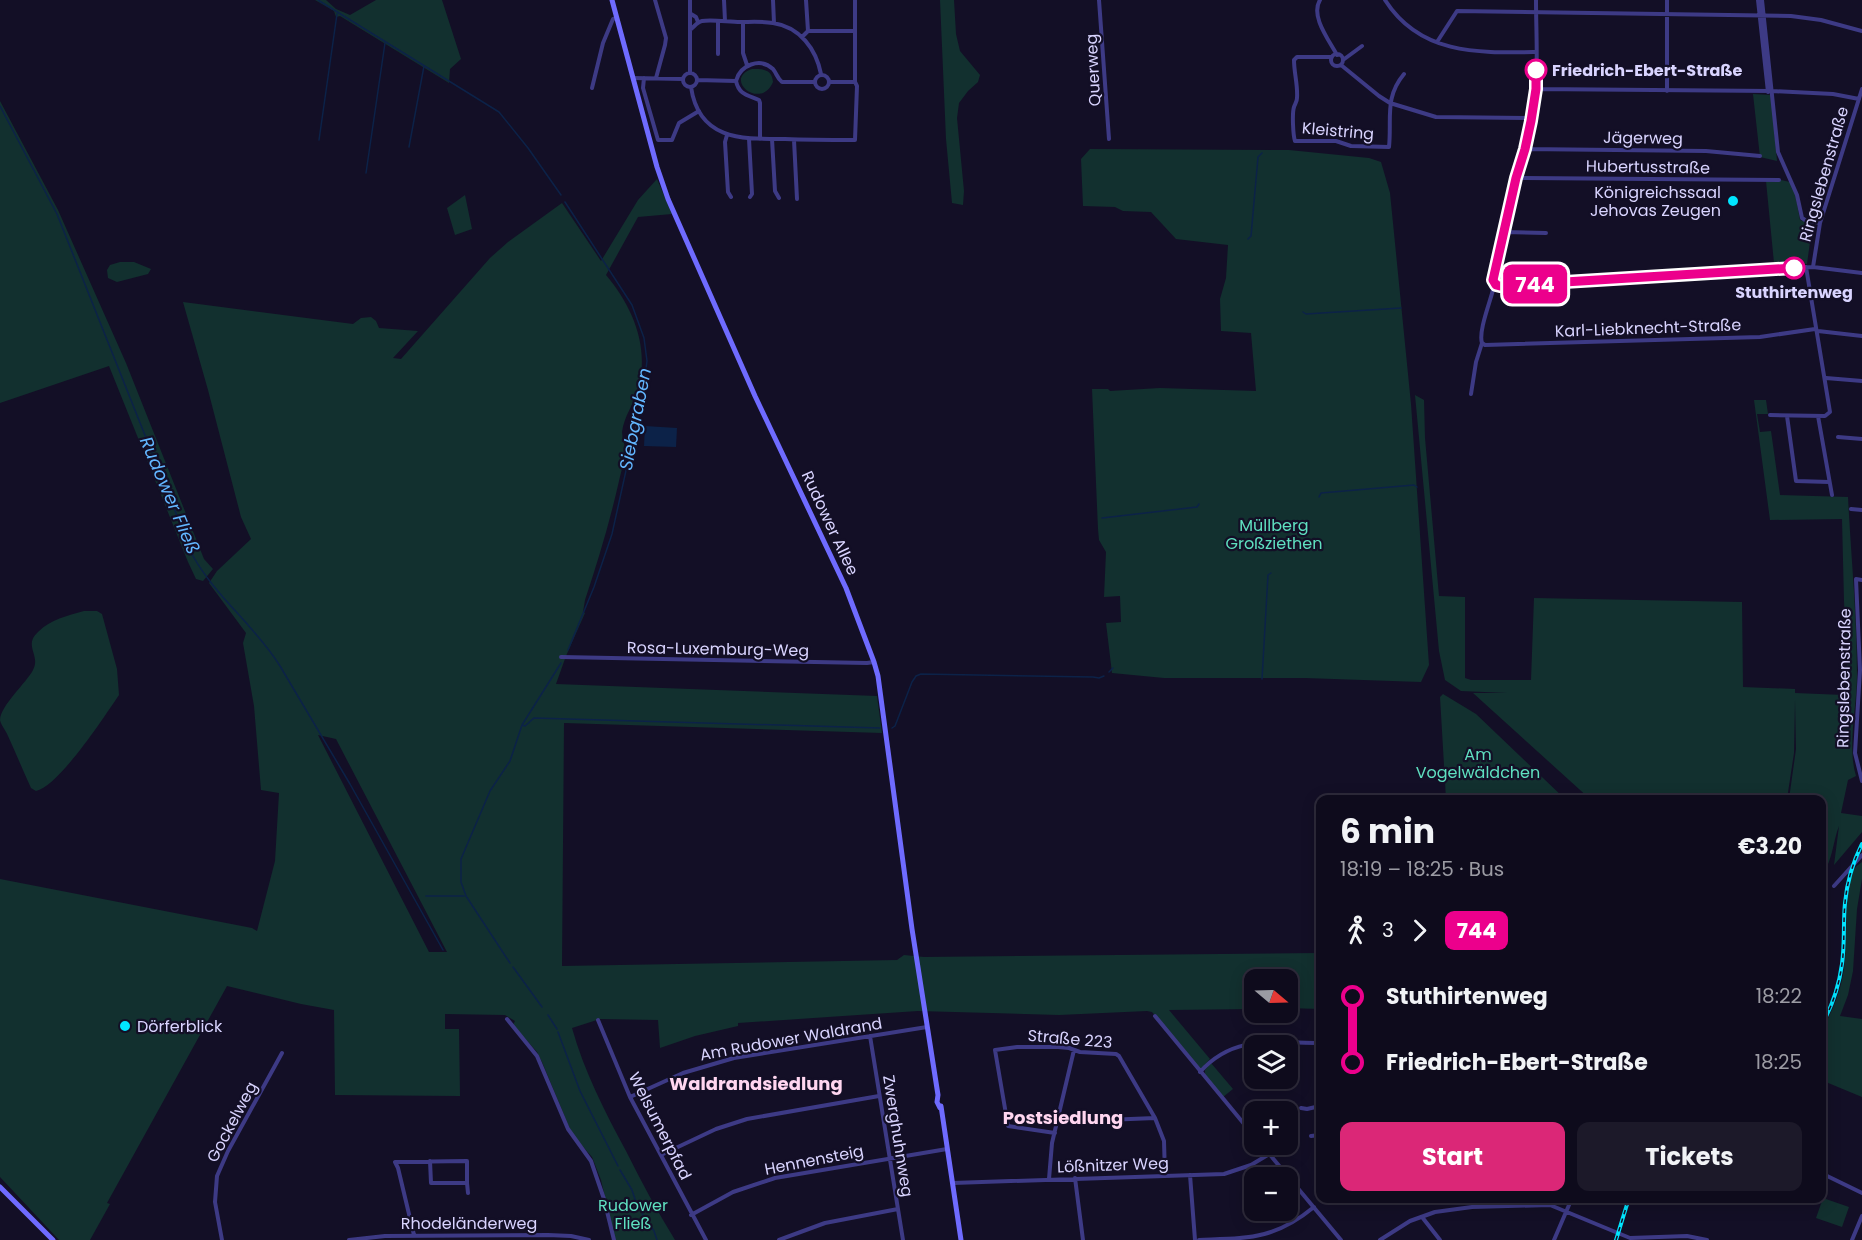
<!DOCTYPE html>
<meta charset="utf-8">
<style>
:root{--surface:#0e0b1c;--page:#1c1929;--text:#f1f3f6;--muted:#9b9ba3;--line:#2e2b3b;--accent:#db2777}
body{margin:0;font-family:Poppins,sans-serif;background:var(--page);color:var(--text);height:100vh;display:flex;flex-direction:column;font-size:22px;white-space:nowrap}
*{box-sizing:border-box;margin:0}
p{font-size:20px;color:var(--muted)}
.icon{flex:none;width:33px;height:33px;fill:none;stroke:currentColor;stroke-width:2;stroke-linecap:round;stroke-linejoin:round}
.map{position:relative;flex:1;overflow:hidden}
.sheet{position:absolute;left:1316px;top:795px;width:510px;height:408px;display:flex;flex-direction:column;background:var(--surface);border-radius:12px;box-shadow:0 3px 15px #0003,0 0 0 2px var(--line)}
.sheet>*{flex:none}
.badge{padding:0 12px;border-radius:9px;font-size:21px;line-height:39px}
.needle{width:39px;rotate:109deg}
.tools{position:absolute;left:1244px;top:969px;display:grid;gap:12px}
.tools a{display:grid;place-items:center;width:54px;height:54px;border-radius:12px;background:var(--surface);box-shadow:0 3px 15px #0003,0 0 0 2px var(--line);font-size:30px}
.map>.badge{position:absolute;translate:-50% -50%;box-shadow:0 0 0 3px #fff}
.legs{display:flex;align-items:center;gap:9px;height:66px;padding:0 24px;font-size:20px}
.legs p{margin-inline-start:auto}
.head{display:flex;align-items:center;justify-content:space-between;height:102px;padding:0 24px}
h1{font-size:33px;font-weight:700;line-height:45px}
.cta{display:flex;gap:12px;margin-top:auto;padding:12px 24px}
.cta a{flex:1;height:69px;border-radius:12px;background:var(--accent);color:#fff;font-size:24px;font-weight:700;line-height:69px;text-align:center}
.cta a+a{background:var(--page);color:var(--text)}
ul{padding:0 24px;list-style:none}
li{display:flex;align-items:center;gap:21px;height:66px;font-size:22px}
li i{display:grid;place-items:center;width:9px;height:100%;margin:0 8px;background:currentColor}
li i::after{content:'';width:15px;height:15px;margin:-8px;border:4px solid;border-radius:50%;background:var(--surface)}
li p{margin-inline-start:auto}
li:first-child i{background:linear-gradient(#0000 50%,currentColor 0)}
li:last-child i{background:linear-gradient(currentColor 50%,#0000 0)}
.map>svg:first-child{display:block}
</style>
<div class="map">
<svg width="1862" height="1240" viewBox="0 0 1862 1240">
<rect width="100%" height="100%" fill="#130f26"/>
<path fill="#12302f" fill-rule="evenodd" d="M315,0H326L336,9L350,15L376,0H442L461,59L450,69L449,83L340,16L336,17L334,11Z
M940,0H954L956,34L960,51L980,75L978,82L968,91L959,103L957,118L964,191L963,205L952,203L946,139Z
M752,69C763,69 772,69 773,82C761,111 722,79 752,69Z
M1753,94L1771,95L1777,161L1760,157Z
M0,101L58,210L126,363L204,559L213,569L203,581L196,579L188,562L109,366L0,403Z
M1090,149L1289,150L1369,158L1381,162L1390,193L1411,404L1429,665L1421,682L1305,678H1164L1112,673L1106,623L1121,622L1120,596L1104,597L1106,552L1099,540L1098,529L1092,389H1108L1110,391L1160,388L1256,391L1251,333L1221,331L1220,299L1226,278L1228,245L1176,239L1151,212L1123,211L1115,207L1083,206L1081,159Z
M657,179L672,214L638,217L606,275C633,307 650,348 638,389C634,404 624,416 622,432C622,438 625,444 625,450C625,460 621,472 619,481C610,521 598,561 585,600L583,612L585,613L566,656L556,684L877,696L882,733L564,723L562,966L897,960L904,955L924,957L1320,953V1009L1287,1008V980H1254V1009L1169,1010L1210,1059L1200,1070L1152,1012L1147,1011L1059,1015L918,1011L738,1023V1026L695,1036L660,1048L658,1020L600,1019L572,1028C584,1071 605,1112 626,1151C641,1181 657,1211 675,1240H615L601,1180L592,1157L572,1134L542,1062L537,1052L513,1025L515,1021L505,1015L445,1014V1029H459L460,1096L335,1095L334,1010L301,1004L227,986L107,1203L110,1204L90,1240H59L0,1177V879L252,928L257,931L275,861L279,793L261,790L254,706L243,643L246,633L209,583L217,571L251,539L241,517L208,390L183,302L353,324L361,318L371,317L376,321L379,328L418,331L393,358L401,359L490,258L508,242L562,203L601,261L638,200ZM318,735L336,739L447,952H429Z
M1781,180L1790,182L1795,193L1800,220L1812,224C1805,228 1801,232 1806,240L1810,242L1807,264L1774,263L1766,181Z
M465,195L472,229L455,235L447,208Z
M120,262H134L151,269L148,274L117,282L108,278L107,270L110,265Z
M1415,395L1424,400L1425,438L1439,596L1465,597V678L1471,680H1531L1534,598L1742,602L1743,687L1795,689V693L1844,695L1848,689L1844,601L1842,519L1770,520L1754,400H1766L1768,414H1757L1760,432L1771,431L1780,495L1848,497C1851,556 1857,616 1857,675C1857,707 1847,746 1856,776L1848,780L1841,813L1862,816V832L1834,865L1839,826C1833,841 1832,865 1821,875V800L1789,799L1796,749L1795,700L1794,753L1787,799H1590L1473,693H1507L1461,691L1445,680L1439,651Z
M84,611H97L102,614L117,669L119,695C104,717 59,786 36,791L31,788C23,771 16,753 8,736C6,731 1,725 0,720C0,706 27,682 33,670C41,655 23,646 38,632C51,619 67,616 84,611Z
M1443,694L1476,714L1565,799H1446L1440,697Z
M1862,862V879L1857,909L1853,971L1848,995L1840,1016L1862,1019V1097L1821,1080V1025L1824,1026C1834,1008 1841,989 1844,969C1848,944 1843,888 1855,868C1857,865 1860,864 1862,862Z
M1211,1063L1233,1089L1223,1097L1205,1075V1070Z
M1823,1198L1849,1207L1842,1227L1816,1218Z"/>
<path fill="#0c2248" d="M645,426L677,428L676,447L644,446Z"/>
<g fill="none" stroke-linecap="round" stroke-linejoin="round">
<path stroke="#0c2248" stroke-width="1.5" d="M318,0L499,112L528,148L561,195
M0,106L57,214L193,556C216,597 255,626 280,666L350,784L443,950
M319,140L337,14
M409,147L424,66
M366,173L385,43
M565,202L632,305L644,338L647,361L642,398L612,534L594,587L568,650
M1248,239L1251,236L1258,157L1262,153
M1303,312L1306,314L1401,308
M1319,497L1321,493L1414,485L1417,487
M1102,518L1197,507L1199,504
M1109,672L1113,668
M1262,679L1268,575L1271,573
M522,725L525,726L534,718L880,728
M892,728L895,726L912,682L916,676L921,674L1093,677L1099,678L1104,676
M426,896H464
M510,963L466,896L461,882V859L490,791L510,761L522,725L561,663
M513,967L542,1007
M548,1015L557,1029
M558,1032L580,1091L618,1166
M620,1170L632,1190L636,1202L641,1208L643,1216L654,1231L657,1240"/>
<path stroke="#3d3a85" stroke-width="4" d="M655,0L666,38L665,45L656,78
M690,0V73
M724,0L725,21
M773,0L774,23
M1099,0L1109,139
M1320,0C1310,16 1329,40 1337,55
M1385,0C1420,55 1478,53 1536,52
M1758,0L1768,92
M1762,0L1778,152L1797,195L1802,218L1805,220L1820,223
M691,14L696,17L698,22
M743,22V53L747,65
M691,29C694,27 697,22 702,21C711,19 729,22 740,22C750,22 762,21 773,23C800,27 816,49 821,74
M808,31H855
M802,37L808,31L806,0
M1437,42L1457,11L1791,16L1821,20L1862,31
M718,54V22
M1331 60a6 6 0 1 1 12 0a6 6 0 1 1-12 0Z
M1332,57H1297L1294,60C1294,73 1298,85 1297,98C1297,102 1295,104 1294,107C1292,113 1293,135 1295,141H1336L1351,146L1389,147C1392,119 1384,98 1404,74
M1343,60L1362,46
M1341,65L1379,96L1390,103L1436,117L1531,118
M683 80a7 7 0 1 1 14 0a7 7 0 1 1-14 0Z
M815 82a7 7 0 1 1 14 0a7 7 0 1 1-14 0Z
M633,78L683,79
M644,78L643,88L658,140H672L679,123L699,111
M697,80L736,81
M830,82H855
M691,87C699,141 743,139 785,139C809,140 832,140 855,140L857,86L855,82V0
M592,88L603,43L613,19L617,18
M1535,89L1772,91L1833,94L1859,99
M1667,91V0
M727,135L725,142L728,192L731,197
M749,139L752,194L750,197
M760,139V103L759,100C748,95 739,95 736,81C740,65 760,57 773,69C777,74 777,78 782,82H815
M772,139L775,191L779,198
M794,140L797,199
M1525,149L1706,151L1760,156
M1516,178L1779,180
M1504,232L1546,233
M1813,267L1820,223L1862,89
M1494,284L1500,286L1813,267L1862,273
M1818,331L1862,336
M1482,343L1485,345L1760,337L1815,329
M1826,378L1862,381
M1471,394L1476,362L1482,343C1478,331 1491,300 1494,286C1500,250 1506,213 1516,178C1522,154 1529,131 1533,106C1539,71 1536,35 1536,0
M1770,415L1825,416L1830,412L1806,267
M1787,416L1796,481L1829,482
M1818,416L1832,495
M1838,437L1862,439
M1851,509L1862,510
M1862,580L1856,579L1860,670L1855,753L1862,781
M561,657L867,663L874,662
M1834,886L1862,855
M1155,1016L1254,1136
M507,1019L537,1056L568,1129L591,1161L604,1199L614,1240
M598,1020L630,1097L706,1240
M870,1036L903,1240
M1200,1072C1234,1034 1274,1043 1320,1043
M630,1097L683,1073L734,1058L927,1027
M1301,1108L1307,1109L1320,1106
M1057,1122L1155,1118
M1055,1133L1008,1126L995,1050L1017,1047H1058L1069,1048L1080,1052L1116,1054L1119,1056L1155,1118L1164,1141L1165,1176
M1311,1136L1320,1135
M1261,1144L1341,1240
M661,1155L716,1129L747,1119L879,1096
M1821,1173L1862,1193
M1190,1175L1195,1240
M1075,1178L1083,1240
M1049,1179L1052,1143L1074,1050
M467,1183L468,1193
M953,1183L1224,1174L1251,1165L1281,1147
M691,1215L733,1192L775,1178L947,1149
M1422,1217L1440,1240
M414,1235L398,1168L395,1162L467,1161V1183H431L430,1161
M222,1240L215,1202L217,1176L228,1151L282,1053
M349,1240L385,1236L548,1235L571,1236L589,1240
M779,1240L825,1223L898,1209
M1199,1240C1248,1238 1274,1240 1314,1207
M1380,1240L1410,1221L1435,1212L1472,1207L1550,1205L1630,1238L1687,1236L1707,1240
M1554,1240L1572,1198
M1852,1240L1862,1216"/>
<path stroke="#6f6bff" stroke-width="5" d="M612,0L657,167L668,199L755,396L846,588L874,662L878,676L912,929L938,1095L937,1102L940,1108
M941,1106L961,1240
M0,1187L53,1240"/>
<g stroke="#00e5ff" stroke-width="4">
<path id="rail" d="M1821,1026C1832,1007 1839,986 1842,964C1845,943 1843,923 1845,903C1847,882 1853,862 1862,844
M1616,1240L1629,1198"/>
</g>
<use href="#rail" stroke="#130f26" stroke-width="1.5" stroke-dasharray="4.5" stroke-linecap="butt"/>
</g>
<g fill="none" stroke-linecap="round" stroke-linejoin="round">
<g stroke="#fff" stroke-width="14">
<path id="line-1" d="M1536,70V89L1531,121L1525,149L1516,178L1493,280L1496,285L1500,286L1794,268"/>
</g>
<use href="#line-1" stroke="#ec008c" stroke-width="9"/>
</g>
<g fill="#fff" stroke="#ec008c" stroke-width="3">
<circle cx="1536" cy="70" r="10"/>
<circle cx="1794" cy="268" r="10"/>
</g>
<g fill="#00e5ff" stroke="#130f26" stroke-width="2">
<circle cx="1733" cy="201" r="6"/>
<circle cx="125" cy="1026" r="6"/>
</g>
<g text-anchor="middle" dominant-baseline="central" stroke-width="4.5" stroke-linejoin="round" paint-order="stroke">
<g font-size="16" fill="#d9d4ff" stroke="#130f26">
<text transform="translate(1093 70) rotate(-93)">Querweg</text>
<text transform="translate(1338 131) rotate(5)">Kleistring</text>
<text transform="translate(1643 138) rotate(1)">Jägerweg</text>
<text transform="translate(1648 167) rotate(1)">Hubertusstraße</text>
<text transform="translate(1824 174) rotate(-74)">Ringslebenstraße</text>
<text transform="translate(1648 328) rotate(-2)">Karl-Liebknecht-Straße</text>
<text transform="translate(830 523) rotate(65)">Rudower Allee</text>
<text transform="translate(718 649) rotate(1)">Rosa-Luxemburg-Weg</text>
<text transform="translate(1844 678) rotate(-89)">Ringslebenstraße</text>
<text transform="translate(791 1039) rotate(-10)">Am Rudower Waldrand</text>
<text transform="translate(1070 1039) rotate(5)">Straße 223</text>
<text transform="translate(232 1122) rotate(-62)">Gockelweg</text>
<text transform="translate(660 1126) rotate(63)">Welsumerpfad</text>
<text transform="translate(898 1136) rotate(81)">Zwerghuhnweg</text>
<text transform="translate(814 1160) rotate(-11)">Hennensteig</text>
<text transform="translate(1113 1165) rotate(-2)">Lößnitzer Weg</text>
<text x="469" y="1223">Rhodeländerweg</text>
</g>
<g font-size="16" font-weight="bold" fill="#d9d4ff" stroke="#130f26" text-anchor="start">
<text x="1552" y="70">Friedrich-Ebert-Straße</text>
<text x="1794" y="292" text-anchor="middle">Stuthirtenweg</text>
</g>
<g font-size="16" fill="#d9d4ff" stroke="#130f26" text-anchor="end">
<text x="1721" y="192">Königreichssaal<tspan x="1721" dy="18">Jehovas Zeugen</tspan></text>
<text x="137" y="1026" text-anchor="start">Dörferblick</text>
</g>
<g font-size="16" fill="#5fe0c0" stroke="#130f26">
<text x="1274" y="525">Müllberg<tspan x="1274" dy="18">Großziethen</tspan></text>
<text x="1478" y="754">Am<tspan x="1478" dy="18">Vogelwäldchen</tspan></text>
<text x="633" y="1205">Rudower<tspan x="633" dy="18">Fließ</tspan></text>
</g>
<g font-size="18" font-style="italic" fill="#62b6ff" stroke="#130f26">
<text transform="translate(635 419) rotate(-79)">Siebgraben</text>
<text transform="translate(170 495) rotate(67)">Rudower Fließ</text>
</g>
<g font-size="18" font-weight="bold" fill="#ffd6f0" stroke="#130f26">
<text x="756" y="1083">Waldrandsiedlung</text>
<text x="1063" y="1117">Postsiedlung</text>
</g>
</g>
</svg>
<div class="tools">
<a><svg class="needle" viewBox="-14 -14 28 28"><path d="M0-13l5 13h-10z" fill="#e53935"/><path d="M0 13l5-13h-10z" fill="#9b9ba3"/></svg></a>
<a><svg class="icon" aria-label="layers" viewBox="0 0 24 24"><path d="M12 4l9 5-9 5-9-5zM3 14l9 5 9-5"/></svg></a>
<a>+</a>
<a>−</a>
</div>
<b class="badge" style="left:1535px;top:284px;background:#ec008c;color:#fff">744</b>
<section class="sheet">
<div class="head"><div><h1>6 min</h1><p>18:19 – 18:25 · Bus</p></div><b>€3.20</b></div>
<div class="legs"><svg class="icon" aria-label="walk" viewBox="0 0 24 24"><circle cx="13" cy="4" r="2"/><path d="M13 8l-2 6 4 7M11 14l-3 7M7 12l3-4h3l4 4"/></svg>3<svg class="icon" aria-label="forward" viewBox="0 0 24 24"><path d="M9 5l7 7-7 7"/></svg><b class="badge" style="background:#ec008c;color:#fff">744</b></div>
<ul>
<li><i style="color:#ec008c"></i><b>Stuthirtenweg</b><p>18:22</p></li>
<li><i style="color:#ec008c"></i><b>Friedrich-Ebert-Straße</b><p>18:25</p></li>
</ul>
<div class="cta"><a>Start</a><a>Tickets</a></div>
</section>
</div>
